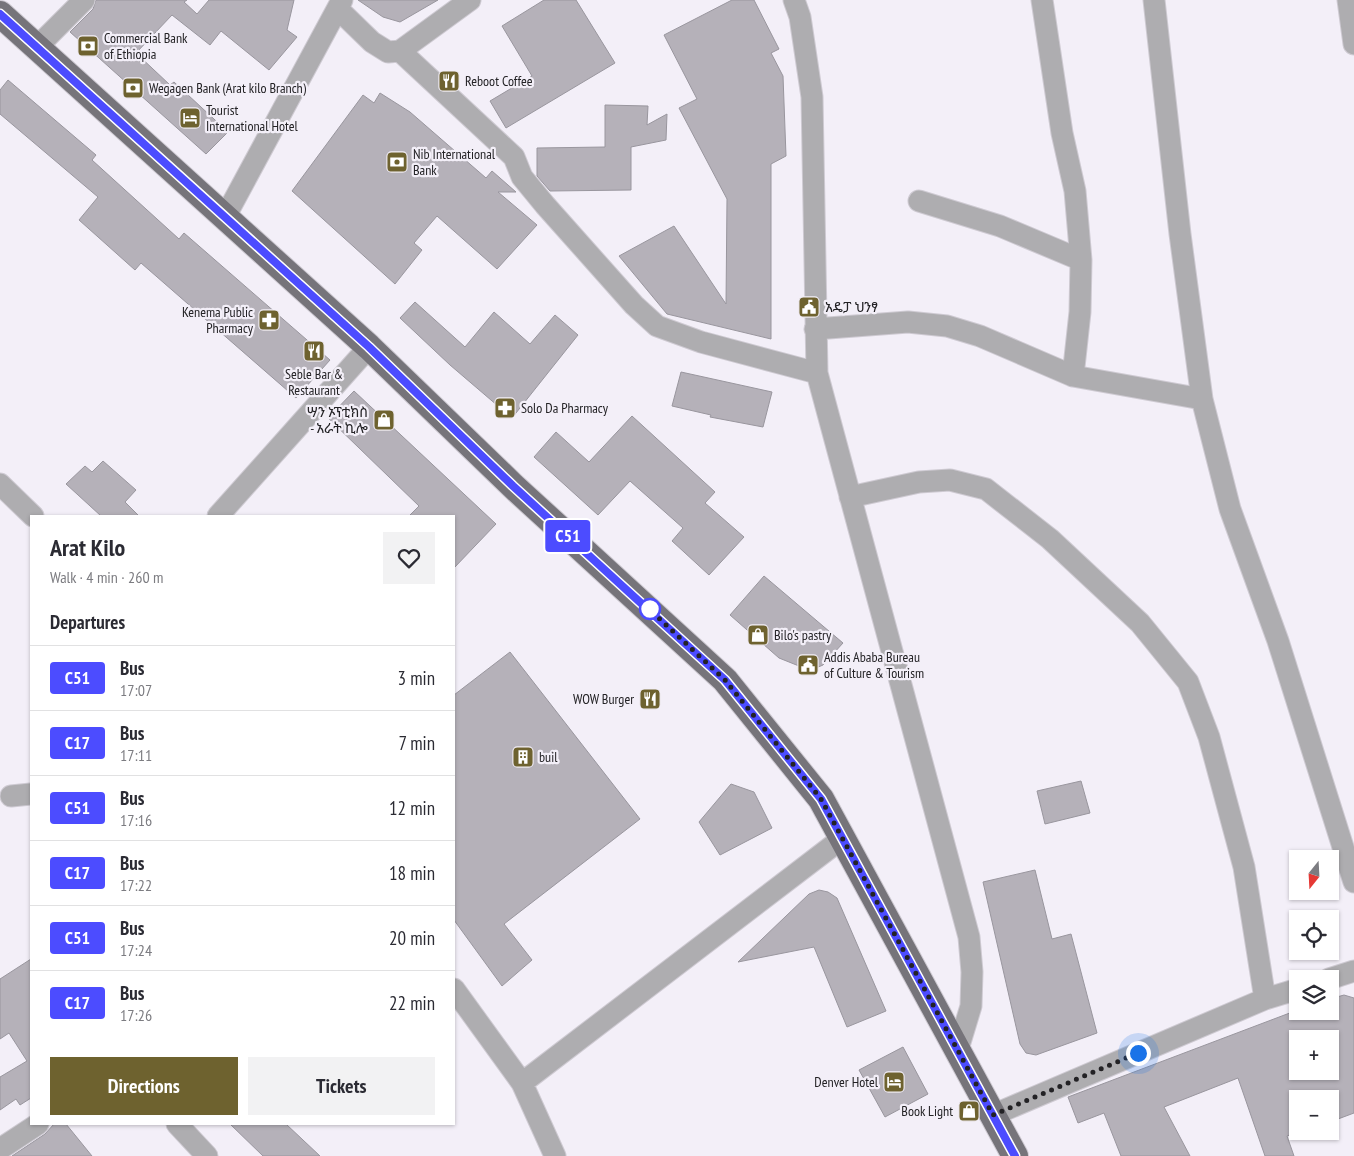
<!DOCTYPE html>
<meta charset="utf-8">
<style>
:root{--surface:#fff;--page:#f2f2f3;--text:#2b2b33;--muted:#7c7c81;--line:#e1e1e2;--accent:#6e622f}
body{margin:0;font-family:"PT Sans Narrow","Noto Sans Ethiopic",sans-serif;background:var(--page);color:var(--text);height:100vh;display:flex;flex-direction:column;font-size:19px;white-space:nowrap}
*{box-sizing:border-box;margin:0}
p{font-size:16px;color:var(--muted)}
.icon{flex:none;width:28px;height:28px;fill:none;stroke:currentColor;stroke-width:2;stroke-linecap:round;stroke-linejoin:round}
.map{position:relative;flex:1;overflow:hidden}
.details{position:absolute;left:30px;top:515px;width:425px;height:610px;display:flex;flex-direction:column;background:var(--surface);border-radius:0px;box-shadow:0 1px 4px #0004}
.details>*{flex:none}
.badge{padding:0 10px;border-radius:4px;font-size:18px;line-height:32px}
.needle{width:32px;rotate:198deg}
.buttons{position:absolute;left:1289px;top:850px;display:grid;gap:10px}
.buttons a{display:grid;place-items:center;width:50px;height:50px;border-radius:0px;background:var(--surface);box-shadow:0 1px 4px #0004;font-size:25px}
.you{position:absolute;width:25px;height:25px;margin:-12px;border:4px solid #fff;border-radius:50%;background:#1a73e8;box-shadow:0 0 0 8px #1a73e833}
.map>.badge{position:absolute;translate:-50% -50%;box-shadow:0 0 0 2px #fff}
h2{padding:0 20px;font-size:19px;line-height:45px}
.round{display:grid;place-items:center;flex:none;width:52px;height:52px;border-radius:0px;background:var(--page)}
.head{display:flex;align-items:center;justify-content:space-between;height:85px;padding:0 20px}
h1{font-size:24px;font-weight:600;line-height:38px}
.cta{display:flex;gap:10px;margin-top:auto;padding:10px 20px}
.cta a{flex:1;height:58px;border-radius:0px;background:var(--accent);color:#fff;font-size:20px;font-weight:600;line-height:58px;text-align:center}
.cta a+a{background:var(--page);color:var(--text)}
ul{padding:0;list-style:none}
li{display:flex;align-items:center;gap:15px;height:65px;padding:0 20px;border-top:1px solid var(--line)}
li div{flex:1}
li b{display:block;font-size:19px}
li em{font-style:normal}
li .badge{min-width:55px;font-weight:700;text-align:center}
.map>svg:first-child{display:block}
</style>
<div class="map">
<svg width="1354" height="1156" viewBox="0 0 1354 1156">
<rect width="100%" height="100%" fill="#f3eff8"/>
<path fill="#b5b1b9" stroke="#99969e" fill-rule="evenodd" d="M96,0H187L184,2L197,14L209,0H294L287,30L297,37L269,70L221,31L210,45L172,15L136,53L170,85L174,82L228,132L206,154L70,32L93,9Z
M358,0H438L400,22L383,17Z
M544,0H576L615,63L506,128L490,101L532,76L502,26Z
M732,0H754L779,49L771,53L783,76L786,156L771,164V339L667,314L619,256L674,226L726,304L727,199L679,108L697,99L664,35Z
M8,80L96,155L92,160L179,239L184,233L330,360L296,398L141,263L135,270L79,220L98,197L0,114V90Z
M380,93L410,112L486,178L492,171L516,192H498L537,225L497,269L437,216L414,243L422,250L395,284L292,191L363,95L374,103Z
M605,105L648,106L647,125L667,114L666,140L631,147V190L550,191L537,176V148L605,147Z
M415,302L465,347L494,312L530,344L555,315L578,335L512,418L450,365L400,318Z
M681,372L772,392L763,427L710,417L711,415L672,406Z
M354,391L496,524L454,568V516H409L419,506L328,418Z
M632,416L715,492L705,503L744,537L709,575L672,541L683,528L630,481L598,515L534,457L556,432L589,462Z
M103,461L136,490L125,502L139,516H101L66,484L85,466L92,472Z
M764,576L843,643L823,665L816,668H804L779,658L730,615Z
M510,652L640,819L504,924L532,960L502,986L454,920V695Z
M1081,781L1090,813L1045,824L1037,791Z
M731,784L754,792L772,828L720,855L699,822Z
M1035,870L1052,939L1071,934L1097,1033L1036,1055L1026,1053L1020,1044L983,882Z
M819,890L828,892L837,898L886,1011L847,1027L814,947L738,962L809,894Z
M31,959V1098L20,1105L16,1099L0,1110V1077L27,1061L9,1033L0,1039V979Z
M1344,995L1354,998V1113L1330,1122V1099H1298V1132L1287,1136L1294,1156H1265L1238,1078L1164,1107L1190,1156H1121L1104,1113L1078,1123L1068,1097L1295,1011H1330V999ZM1298,1039H1330V1071H1298Z
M903,1047L928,1094L885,1117L859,1070Z
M54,1124H66L92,1156H12L45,1134Z
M230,1124H286L320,1156H263Z"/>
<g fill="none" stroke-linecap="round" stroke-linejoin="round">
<g stroke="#cecad2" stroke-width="23">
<path id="minor" d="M794,0L800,17L812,97L817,373L969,937L972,972L971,1006L958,1049
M1042,0L1062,133L1075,191L1081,260L1080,312L1073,376
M1154,0L1180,234L1202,399L1230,509L1278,641L1354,882
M1348,0L1354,44
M338,9L372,42L388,52L400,51L470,0
M37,47L84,0
M400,51L514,157L522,177L545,205L634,305L657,326L701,342L817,373
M919,201L1000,226L1081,260
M225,217L342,0
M815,329L908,322L947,326L980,336L1073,376L1202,399
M0,484L33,516
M850,497L919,482L950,480L986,489L1050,539L1140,623L1188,682L1209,737L1244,867L1265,999
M218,516L369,347
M11,796L31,794
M1329,979L1354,971
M454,989L522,1083
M993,1115L1265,999L1298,989
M177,1124L207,1156
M0,1149L38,1124
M555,1156L522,1083L844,837"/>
</g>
<g stroke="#cecad2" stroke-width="28">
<path id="major" d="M0,14L369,347L513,486L725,680L821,799L1015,1156"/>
</g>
<use href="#minor" stroke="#aeadb0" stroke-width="21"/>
<use href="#major" stroke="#76747a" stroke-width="26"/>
</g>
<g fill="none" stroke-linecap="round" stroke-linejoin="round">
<g stroke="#fff" stroke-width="11">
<path id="line" d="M0,14L369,347L513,486L725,680L821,799L1015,1156"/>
</g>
<use href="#line" stroke="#4c4cff" stroke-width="8"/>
<path stroke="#232225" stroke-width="5" stroke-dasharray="0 9" d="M650,609L648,608L725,680L821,799L993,1115L1138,1053"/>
</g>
<defs>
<g id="bank-square" transform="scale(1.125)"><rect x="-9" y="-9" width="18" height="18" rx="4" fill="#6e622f" stroke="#f3eff8"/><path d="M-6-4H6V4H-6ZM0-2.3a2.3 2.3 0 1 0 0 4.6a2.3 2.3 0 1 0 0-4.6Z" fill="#fff"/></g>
<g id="restaurant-square" transform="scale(1.125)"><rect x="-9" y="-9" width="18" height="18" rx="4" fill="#6e622f" stroke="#f3eff8"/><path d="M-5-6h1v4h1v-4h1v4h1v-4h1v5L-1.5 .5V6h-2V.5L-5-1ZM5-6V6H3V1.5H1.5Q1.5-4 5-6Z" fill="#fff"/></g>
<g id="hotel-square" transform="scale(1.125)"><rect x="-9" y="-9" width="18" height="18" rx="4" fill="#6e622f" stroke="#f3eff8"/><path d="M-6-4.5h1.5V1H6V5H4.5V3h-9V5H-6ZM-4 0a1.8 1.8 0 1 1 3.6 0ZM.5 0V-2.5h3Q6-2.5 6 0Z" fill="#fff"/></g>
<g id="civic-square" transform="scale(1.125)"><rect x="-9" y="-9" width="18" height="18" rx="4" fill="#6e622f" stroke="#f3eff8"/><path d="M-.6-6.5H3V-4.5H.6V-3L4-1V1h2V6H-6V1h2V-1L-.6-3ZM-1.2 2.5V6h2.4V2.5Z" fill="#fff"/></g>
<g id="pharmacy-square" transform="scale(1.125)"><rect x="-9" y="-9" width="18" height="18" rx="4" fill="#6e622f" stroke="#f3eff8"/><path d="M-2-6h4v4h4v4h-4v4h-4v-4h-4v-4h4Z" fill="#fff"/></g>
<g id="shop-square" transform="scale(1.125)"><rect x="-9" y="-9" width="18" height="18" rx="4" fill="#6e622f" stroke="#f3eff8"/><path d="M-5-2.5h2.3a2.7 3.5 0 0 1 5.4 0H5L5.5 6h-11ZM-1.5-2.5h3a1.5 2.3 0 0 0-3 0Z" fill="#fff"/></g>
<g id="building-square" transform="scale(1.125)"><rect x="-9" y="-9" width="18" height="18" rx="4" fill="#6e622f" stroke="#f3eff8"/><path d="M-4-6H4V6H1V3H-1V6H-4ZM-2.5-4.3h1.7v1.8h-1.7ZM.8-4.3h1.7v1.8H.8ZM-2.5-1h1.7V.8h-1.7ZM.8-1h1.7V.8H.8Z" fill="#fff"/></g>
</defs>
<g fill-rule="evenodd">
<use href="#bank-square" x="88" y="46"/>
<use href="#restaurant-square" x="449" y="81"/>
<use href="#bank-square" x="133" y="88"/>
<use href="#hotel-square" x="190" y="118"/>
<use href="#bank-square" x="397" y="162"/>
<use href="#civic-square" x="809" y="307"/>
<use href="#pharmacy-square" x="269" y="320"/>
<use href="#restaurant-square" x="314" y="351"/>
<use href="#pharmacy-square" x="505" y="408"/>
<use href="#shop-square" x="384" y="420"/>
<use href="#shop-square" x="758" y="635"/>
<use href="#civic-square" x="808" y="665"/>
<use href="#restaurant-square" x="650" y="699"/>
<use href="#building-square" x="523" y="757"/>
<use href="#hotel-square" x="894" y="1082"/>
<use href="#shop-square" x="969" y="1111"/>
</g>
<circle fill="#fff" stroke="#4c4cff" stroke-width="2.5" cx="650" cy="609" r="10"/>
<g text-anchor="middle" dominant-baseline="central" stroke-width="4.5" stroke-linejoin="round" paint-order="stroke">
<g font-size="14" fill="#232225" stroke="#f3eff8" text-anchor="start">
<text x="104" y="38">Commercial Bank<tspan x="104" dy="16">of Ethiopia</tspan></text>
<text x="465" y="81">Reboot Coffee</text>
<text x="149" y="88">Wegagen Bank (Arat kilo Branch)</text>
<text x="206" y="110">Tourist<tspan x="206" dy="16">International Hotel</tspan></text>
<text x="413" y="154">Nib International<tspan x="413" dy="16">Bank</tspan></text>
<text x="825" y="307">አዴፓ ህንፃ</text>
<text x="253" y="312" text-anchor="end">Kenema Public<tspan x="253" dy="16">Pharmacy</tspan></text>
<text x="314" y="374" text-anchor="middle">Seble Bar &amp;<tspan x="314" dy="16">Restaurant</tspan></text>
<text x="521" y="408">Solo Da Pharmacy</text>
<text x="368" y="412" text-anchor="end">ሣን ኦፕቲክስ<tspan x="368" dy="16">- አራት ኪሎ</tspan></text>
<text x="774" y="635">Bilo's pastry</text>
<text x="824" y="657">Addis Ababa Bureau<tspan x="824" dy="16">of Culture &amp; Tourism</tspan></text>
<text x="634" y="699" text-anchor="end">WOW Burger</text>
<text x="539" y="757">buil</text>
<text x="878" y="1082" text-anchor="end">Denver Hotel</text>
<text x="953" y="1111" text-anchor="end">Book Light</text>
</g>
</g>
</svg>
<div class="buttons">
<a><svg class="needle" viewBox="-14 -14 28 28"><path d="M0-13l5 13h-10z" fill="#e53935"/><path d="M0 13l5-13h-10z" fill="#7c7c81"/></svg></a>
<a><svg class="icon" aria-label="locate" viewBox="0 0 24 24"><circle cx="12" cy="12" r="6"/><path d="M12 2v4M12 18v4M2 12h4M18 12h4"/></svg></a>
<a><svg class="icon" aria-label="layers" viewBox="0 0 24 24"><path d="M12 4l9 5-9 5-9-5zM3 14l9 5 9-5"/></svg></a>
<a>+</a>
<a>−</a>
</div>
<div class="you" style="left:1138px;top:1053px"></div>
<b class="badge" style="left:568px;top:536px;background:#4c4cff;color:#fff">C51</b>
<section class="details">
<div class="head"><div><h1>Arat Kilo</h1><p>Walk · 4 min · 260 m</p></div><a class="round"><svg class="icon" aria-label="heart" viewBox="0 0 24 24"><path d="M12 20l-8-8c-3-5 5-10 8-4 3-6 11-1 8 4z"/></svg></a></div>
<h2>Departures</h2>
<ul>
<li><span class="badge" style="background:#4c4cff;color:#fff">C51</span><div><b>Bus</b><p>17:07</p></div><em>3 min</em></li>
<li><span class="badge" style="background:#4c4cff;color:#fff">C17</span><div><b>Bus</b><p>17:11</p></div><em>7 min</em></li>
<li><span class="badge" style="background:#4c4cff;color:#fff">C51</span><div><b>Bus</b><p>17:16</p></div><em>12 min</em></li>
<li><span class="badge" style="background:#4c4cff;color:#fff">C17</span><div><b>Bus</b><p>17:22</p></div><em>18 min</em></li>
<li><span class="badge" style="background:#4c4cff;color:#fff">C51</span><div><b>Bus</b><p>17:24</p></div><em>20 min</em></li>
<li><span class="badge" style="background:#4c4cff;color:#fff">C17</span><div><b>Bus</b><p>17:26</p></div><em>22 min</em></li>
</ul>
<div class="cta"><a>Directions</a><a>Tickets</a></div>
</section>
</div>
